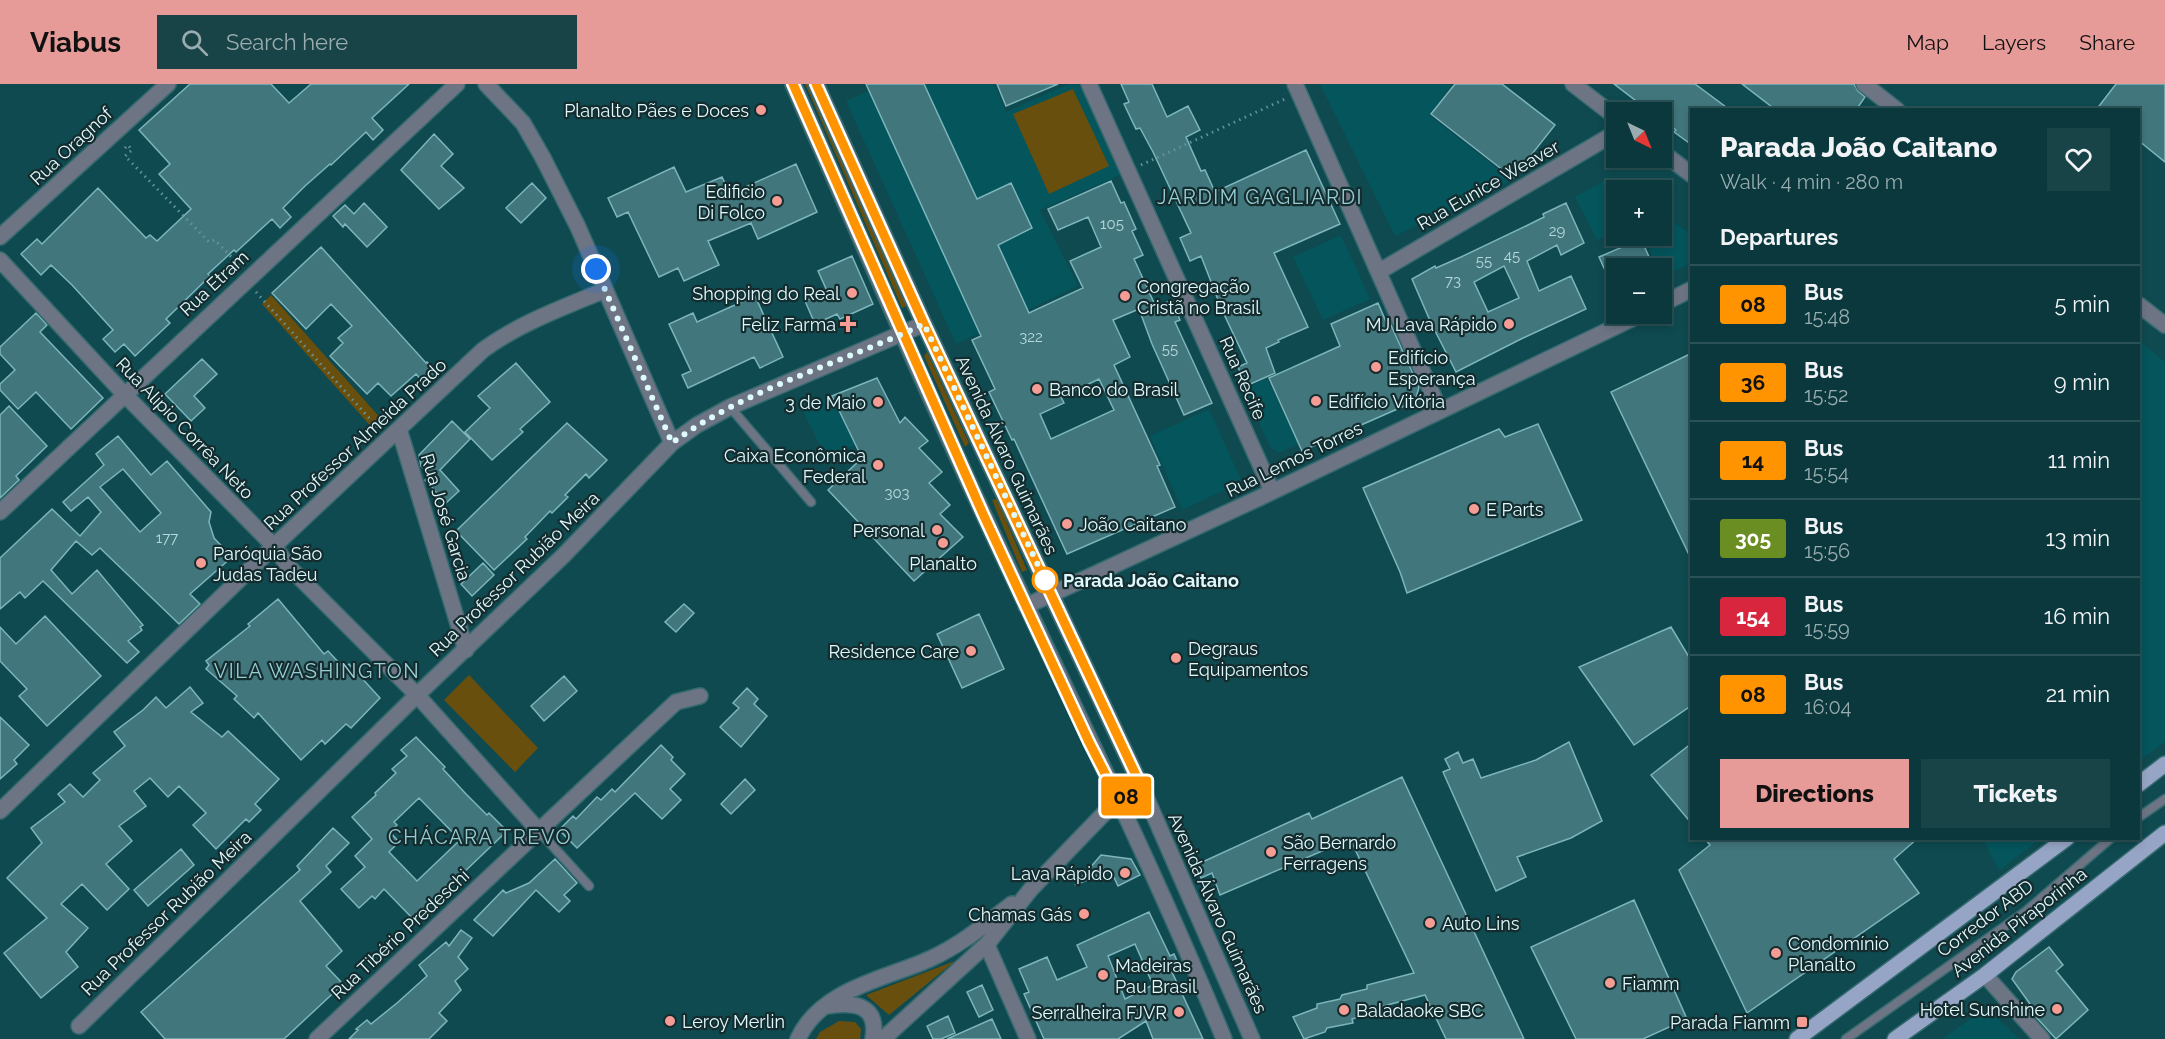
<!DOCTYPE html>
<meta charset="utf-8">
<style>
:root{--surface:#0a383c;--page:#184347;--text:#f1f3f6;--muted:#99acaf;--line:#2a5256;--accent:#e69b98}
body{margin:0;font-family:Raleway,sans-serif;background:var(--page);color:var(--text);height:100vh;display:flex;flex-direction:column;font-size:22px;white-space:nowrap}
*{box-sizing:border-box;margin:0}
p{font-size:20px;color:var(--muted)}
.icon{flex:none;width:33px;height:33px;fill:none;stroke:currentColor;stroke-width:2;stroke-linecap:round;stroke-linejoin:round}
.map{position:relative;flex:1;overflow:hidden}
.drawer{position:absolute;left:1690px;top:24px;width:450px;height:732px;display:flex;flex-direction:column;background:var(--surface);border-radius:0px;box-shadow:0 3px 9px #0003,0 0 0 2px var(--line)}
.drawer>*{flex:none}
.badge{padding:0 12px;border-radius:4px;font-size:21px;line-height:39px}
.needle{width:39px;rotate:137deg}
.tools{position:absolute;left:1606px;top:18px;display:grid;gap:12px}
.tools a{display:grid;place-items:center;width:66px;height:66px;border-radius:0px;background:var(--surface);box-shadow:0 3px 9px #0003,0 0 0 2px var(--line);font-size:30px}
.you{position:absolute;width:30px;height:30px;margin:-15px;border:4px solid #fff;border-radius:50%;background:#1a73e8;box-shadow:0 0 0 9px #1a73e833}
.map>.badge{position:absolute;translate:-50% -50%;box-shadow:0 0 0 3px #fff}
h2{padding:0 30px;font-size:22px;line-height:54px}
.round{display:grid;place-items:center;flex:none;width:63px;height:63px;border-radius:0px;background:var(--page)}
.overview{display:flex;align-items:center;justify-content:space-between;height:102px;padding:0 30px}
h1{font-size:28px;font-weight:800;line-height:45px}
.primary-button{display:flex;gap:12px;margin-top:auto;padding:12px 30px}
.primary-button a{flex:1;height:69px;border-radius:0px;background:var(--accent);color:#111;font-size:24px;font-weight:800;line-height:69px;text-align:center}
.primary-button a+a{background:var(--page);color:var(--text)}
ul{padding:0;list-style:none}
li{display:flex;align-items:center;gap:18px;height:78px;padding:0 30px;border-top:2px solid var(--line)}
li div{flex:1}
li b{display:block;font-size:22px}
li em{font-style:normal}
li .badge{min-width:66px;font-weight:700;text-align:center}
header{display:flex;align-items:center;gap:36px;box-sizing:border-box;height:84px;padding:0 30px;background:var(--accent);color:#111}
header strong{font-size:28px}
nav{display:flex;gap:33px;margin-inline-start:auto;font-size:21px}
.search{width:420px;height:54px;background:var(--page);display:flex;align-items:center;gap:15px;box-sizing:border-box;padding:0 21px;border-radius:0px;color:var(--muted);font-size:22px}
.map>svg:first-child{display:block}
</style>
<header>
<strong>Viabus</strong>
<div class="search"><svg class="icon" aria-label="search" viewBox="0 0 24 24"><circle cx="10" cy="10" r="6"/><path d="M15 15l6 6"/></svg>Search here</div>
<nav><a>Map</a><a>Layers</a><a>Share</a></nav>
</header>
<div class="map">
<svg width="2165" height="955" viewBox="0 0 2165 955">
<rect width="100%" height="100%" fill="#0e4a50"/>
<path fill="#04555c" d="M883,0H994L1006,28L1068,0H1079L1120,91L1040,126L1078,202L956,260L846,17Z
M1320,0H1452L1429,31L1512,96L1395,152Z
M1609,94L1628,106H1617V148L1597,156L1575,113Z
M1662,130L1692,151V179L1662,192V184H1658L1643,152H1662Z
M1341,151L1370,215L1323,236L1293,173Z
M2139,256L2165,278V658L2139,677Z
M1267,294L1298,360L1279,369L1270,363L1244,306Z
M832,312L855,361L827,375L802,325Z
M1209,325L1242,398L1182,426L1150,352Z
M1983,755H2040L1999,787Z
M1980,928L1996,933L2020,955H1942Z"/>
<path fill="#694f0d" d="M805,0H811L911,220L902,224Z
M1073,5L1109,82L1049,110L1013,30Z
M271,211L383,337L374,346L262,220Z
M927,268L969,359L965,363L924,272Z
M997,415L1027,486L1022,488L992,416Z
M469,591L538,664L515,688L444,616Z
M955,877L889,931L866,911Z
M839,937L855,938L861,945L860,955H816L820,948Z"/>
<path fill="#40767c" stroke="#7eb5bc" stroke-width="1.5" fill-rule="evenodd" d="M190,0H271L289,19L311,0H409L372,34L383,46L373,56L366,48L331,81L330,80L305,102L283,124L291,133L280,144L272,135L236,168L234,166L208,190L210,192L166,235L170,239L135,272L124,260L115,268L103,255L113,246L72,201L51,181L41,191L21,170L37,155L42,160L98,104L146,154L150,151L157,157L191,125L159,90L170,80L139,46Z
M866,0H924L977,115L1011,99L1032,144L998,161L1029,229L1083,204L1070,177L1101,163L1088,133L1058,146L1048,125L1111,97L1121,119L1124,118L1136,145L1132,147L1143,171L1134,175L1156,223L1172,216L1180,236L1175,238L1212,319L1184,331L1152,260L1139,225L1113,236L1130,273L1114,281L1160,381L1157,382L1175,423L1067,470L1014,355L1012,356L989,308L995,305L972,256L981,252ZM1099,295L1114,326L1051,355L1040,330L1064,319L1061,313Z
M997,0H1058L1006,22Z
M1121,0H1152L1167,33L1188,22L1200,46L1186,53L1201,87L1205,86L1215,108L1306,66L1340,140L1274,169L1308,243L1278,256L1279,258L1266,264L1275,289L1246,302L1238,283L1247,279L1222,226L1201,172L1190,177L1180,154L1191,149L1153,68L1140,44L1136,45L1124,20L1129,18Z
M1455,0H1502L1555,41L1513,94L1431,30Z
M1614,0H1695L1730,26H1692V61L1674,48L1676,46L1662,35V28H1634L1640,20Z
M1742,0H1854L1858,7L1865,13L1856,26H1776Z
M2116,0H2165V78L2139,57V26H2096Z
M434,50L453,70L441,82L464,104L439,125L401,86Z
M796,80L817,128L758,155L751,139L708,157L719,181L684,197L678,184L659,193L628,128L617,133L608,114L674,83L686,108L722,93L730,110Z
M532,99L546,114L521,139L506,124Z
M364,119L387,143L367,163L345,140L343,143L333,132L345,121L354,130Z
M1566,119L1584,159L1561,171L1557,161L1527,177L1539,207L1571,192L1586,225L1521,255L1456,288L1431,239L1412,195L1435,182L1436,184L1461,173L1526,142L1544,133L1543,130ZM1504,182L1519,214L1488,228L1474,198Z
M1641,155L1654,184H1617V213L1599,173Z
M321,163L426,279L427,278L438,289L425,300L416,290L391,312L378,299L367,310L330,272L343,259L338,254L352,242L331,220L306,245L272,209Z
M852,172L873,220L840,235L837,230L815,240L805,217L827,207L818,187Z
M755,212L783,273L760,284L754,273L688,304L682,291L691,287L669,240L693,229L697,238Z
M1378,219L1387,240L1390,239L1419,303L1416,314L1411,319L1302,367L1269,294L1340,262L1331,240Z
M36,229L47,241L40,248L103,314L71,345L36,308L18,325L0,306V300L15,286L0,270V263Z
M1692,269V477L1611,308Z
M202,275L217,290L194,312L205,324L191,337L165,310Z
M516,279L550,318L520,345L523,348L492,376L465,348L490,324L478,312Z
M877,294L900,339L905,333L928,357L919,364L942,388L929,399L950,421L940,430L963,453L914,497L828,406L862,374L832,312Z
M9,322L47,362L16,392L19,396L0,414V331Z
M452,337L470,355L440,386L459,407L446,419L425,396L431,391L421,382L419,371Z
M567,339L607,376L589,394L586,390L565,411L568,413L552,429L550,427L525,453L527,455L494,486L456,447Z
M1538,340L1582,436L1407,509L1400,488L1363,404L1499,345L1505,353Z
M118,352L151,391L167,377L211,428L209,438L214,454L232,473L190,510L200,520L179,540L100,464L92,471L76,457L51,486L72,510L97,486L143,541L140,543L142,546L128,557L139,568L127,579L43,497L25,514L20,508L0,525V474L52,425L80,452L101,428L88,413L71,427L63,418L104,381L96,370ZM123,385L161,429L140,448L100,403Z
M483,479L494,491L472,512L461,500Z
M278,515L324,570L328,567L344,584L349,580L380,614L351,644L346,640L325,660L322,656L301,676L258,629L254,634L234,615L237,612L206,585L209,581L206,577L250,542L248,540Z
M684,520L694,529L676,548L665,538Z
M979,530L1004,585L962,604L937,550Z
M45,532L101,592L47,642L19,612L27,605L0,577V543L16,560Z
M1671,543L1692,578V621L1634,661L1579,583Z
M564,592L577,607L544,637L531,622Z
M190,603L203,619L191,628L222,653L228,647L279,695L255,720L261,726L249,738L246,735L216,765L193,741L206,729L179,702L168,713L150,694L134,707L146,722L119,742L132,757L106,780L129,805L107,826L82,800L61,820L88,844L66,868L78,883L41,914L4,869L47,834L7,794L42,759L31,744L65,718L58,710L70,700L83,713L100,696L93,689L125,662L114,648L143,626L156,613L166,624Z
M747,604L758,615L754,620L767,632L741,663L720,643L739,624L733,619Z
M0,633L29,661L14,676L17,680L0,695Z
M416,653L445,683L443,685L466,710L487,731L489,729L507,747L414,836L384,805L375,815L372,812L359,824L341,805L365,783L355,772L372,755L352,733L376,711L375,709L396,689L392,685L407,672L401,666ZM419,714L460,756L417,797L389,768L399,758L390,748L397,741L394,738Z
M1569,658L1602,737L1571,754L1517,773L1526,793L1496,807L1443,688L1450,685L1445,675L1458,668L1463,679L1473,675L1481,694L1536,676Z
M1692,659V740L1651,691Z
M661,661L673,673L671,676L685,690L670,705L681,716L662,735L635,709L577,764L559,746L573,732L576,735L597,713L601,716L612,705L615,708Z
M1402,693L1524,955H1446L1425,911L1376,924L1377,928L1352,935L1353,939L1327,944L1325,948L1304,955L1293,933L1317,924V920L1340,915L1342,911L1367,905V901L1414,889L1350,755L1220,811L1212,789L1201,794L1196,781L1309,729L1312,735Z
M745,695L755,706L731,730L721,720Z
M333,744L349,759L326,782L331,788L300,817L342,867L326,882L343,900L284,955H165L141,928L300,786L297,782Z
M1704,754H1918L1894,775L1919,809L1747,929L1679,786L1710,761Z
M181,765L194,781L148,822L134,806Z
M1101,771L1131,775L1140,791L1118,802L1111,787L1075,801Z
M555,775L577,799L564,811L570,817L559,828L536,806L493,852L474,836L503,806L506,809L529,799Z
M1634,816L1687,935L1643,955H1576L1531,863Z
M1149,828L1170,872L1174,870L1180,884L1172,888L1203,955H1153L1146,937L1118,955H1044L1024,910L1029,908L1019,885L1047,873L1057,896L1087,883L1077,861ZM1135,860L1153,901L1125,915L1108,872Z
M461,846L472,854L458,873L468,885L455,897L461,906L439,929L447,937L429,955H349L358,946L356,945L367,936L371,940L397,919L427,892L419,881L446,858L449,862Z
M2049,863L2063,881L2056,887L2088,926L2056,955L2027,923L2030,920L2012,895L2016,888Z
M982,901L993,926L979,933L967,908Z
M948,932L955,949L941,955H933L927,942Z
M992,935L1001,955H947Z"/>
<g fill="none" stroke-linecap="round" stroke-linejoin="round">
<g stroke="#346a6f" stroke-width="11">
<path id="service" d="M730,323L811,418
M2139,733L2165,715
M539,747L589,802
M1846,955L2025,828L2111,754"/>
</g>
<g stroke="#346a6f" stroke-width="18">
<path id="minor" d="M486,0L523,39L543,74L578,143L672,359
M1089,0L1272,407
M1295,0L1440,327
M1573,0L1617,34
M1864,0L1897,26
M1662,68L1692,91
M0,153L168,0
M0,176L124,310L274,462L288,482L417,611L539,747
M1380,187L1617,48
M399,345L466,566
M0,428L457,0
M0,727L274,462L483,266C520,239 562,224 605,206
M987,861L1028,955
M1985,891L2042,955
M79,942L417,611L563,472L672,359L697,341L730,323L924,240
M317,955L676,618L700,612"/>
</g>
<g stroke="#346a6f" stroke-width="18">
<path id="tertiary" d="M793,0C856,143 917,287 983,429C1064,604 1151,776 1224,955
M816,0L924,240L1142,704L1252,955
M1662,220L1692,205
M2139,221L2165,241
M1026,522L1259,414L1642,230
M827,922C854,918 879,920 873,955
M798,955C821,904 887,895 932,874C962,860 987,839 1012,820
M883,955L988,859L1031,805L1118,715L1142,704"/>
</g>
<g stroke="#346a6f" stroke-width="18">
<path id="primary" d="M2139,700L2165,680
M1797,955L2067,754
M1895,955L1985,891L2165,749"/>
</g>
<path stroke="#659398" stroke-width="3" stroke-dasharray="1.5 4.5" stroke-linecap="butt" d="M125,64L128,61L132,66L125,72L209,158L215,156L240,182
M1141,81L1285,15
M256,208L378,344"/>
<use href="#service" stroke="#6d7484" stroke-width="8"/>
<use href="#minor" stroke="#6d7484" stroke-width="15"/>
<use href="#tertiary" stroke="#6d7484" stroke-width="15"/>
<use href="#primary" stroke="#96a5c5" stroke-width="15"/>
</g>
<g fill="none" stroke-linecap="round" stroke-linejoin="round">
<g stroke="#fff" stroke-width="14">
<path id="line" d="M793,0L983,430L1089,658L1118,715L1142,704L924,240L816,0"/>
</g>
<use href="#line" stroke="#ff9300" stroke-width="9"/>
<path stroke="#dffafd" stroke-width="6" stroke-dasharray="0 10.8" d="M596,185L672,359C745,305 842,279 924,240L1045,496"/>
</g>
<g fill="#f59c95" stroke="#152c2f" stroke-width="2">
<circle cx="761" cy="26" r="6"/>
<circle cx="777" cy="117" r="6"/>
<circle cx="852" cy="209" r="6"/>
<circle cx="1125" cy="212" r="6"/>
<path d="M845 231h6v6h6v6h-6v6h-6v-6h-6v-6h6z"/>
<circle cx="1509" cy="240" r="6"/>
<circle cx="1376" cy="283" r="6"/>
<circle cx="1037" cy="305" r="6"/>
<circle cx="1316" cy="317" r="6"/>
<circle cx="878" cy="318" r="6"/>
<circle cx="878" cy="381" r="6"/>
<circle cx="1474" cy="425" r="6"/>
<circle cx="1067" cy="440" r="6"/>
<circle cx="937" cy="446" r="6"/>
<circle cx="943" cy="459" r="6"/>
<circle cx="201" cy="479" r="6"/>
<circle cx="971" cy="567" r="6"/>
<circle cx="1176" cy="574" r="6"/>
<circle cx="1271" cy="768" r="6"/>
<circle cx="1125" cy="789" r="6"/>
<circle cx="1084" cy="830" r="6"/>
<circle cx="1430" cy="839" r="6"/>
<circle cx="1776" cy="869" r="6"/>
<circle cx="1103" cy="891" r="6"/>
<circle cx="1610" cy="899" r="6"/>
<circle cx="2057" cy="925" r="6"/>
<circle cx="1344" cy="926" r="6"/>
<circle cx="1179" cy="928" r="6"/>
<circle cx="670" cy="937" r="6"/>
<rect x="1796" y="932" width="12" height="12" rx="3"/>
</g>
<circle fill="#fff" stroke="#ff9300" stroke-width="3" cx="1045" cy="496" r="12"/>
<g text-anchor="middle" dominant-baseline="central" stroke-width="4.5" stroke-linejoin="round" paint-order="stroke">
<g font-size="15" fill="#b7d9dd">
<text x="1112" y="140">105</text>
<text x="1557" y="147">29</text>
<text x="1512" y="172">45</text>
<text x="1484" y="177">55</text>
<text x="1453" y="197">73</text>
<text x="1031" y="253">322</text>
<text x="1170" y="265">55</text>
<text x="897" y="409">303</text>
<text x="167" y="454">177</text>
</g>
<g font-size="18" fill="#dffafd" stroke="#152c2f" text-anchor="start">
<text x="749" y="26" text-anchor="end">Planalto Pães e Doces</text>
<text x="765" y="107" text-anchor="end">Edificio<tspan x="765" dy="21">Di Folco</tspan></text>
<text x="1137" y="202">Congregação<tspan x="1137" dy="21">Cristã no Brasil</tspan></text>
<text x="840" y="209" text-anchor="end">Shopping do Real</text>
<text x="836" y="240" text-anchor="end">Feliz Farma</text>
<text x="1497" y="240" text-anchor="end">MJ Lava Rápido</text>
<text x="1388" y="273">Edifício<tspan x="1388" dy="21">Esperança</tspan></text>
<text x="1049" y="305">Banco do Brasil</text>
<text x="1328" y="317">Edifício Vitória</text>
<text x="866" y="318" text-anchor="end">3 de Maio</text>
<text x="866" y="371" text-anchor="end">Caixa Econômica<tspan x="866" dy="21">Federal</tspan></text>
<text x="1486" y="425">E Parts</text>
<text x="1079" y="440">João Caitano</text>
<text x="925" y="446" text-anchor="end">Personal</text>
<text x="213" y="469">Paróquia São<tspan x="213" dy="21">Judas Tadeu</tspan></text>
<text x="943" y="479" text-anchor="middle">Planalto</text>
<text x="1188" y="564">Degraus<tspan x="1188" dy="21">Equipamentos</tspan></text>
<text x="959" y="567" text-anchor="end">Residence Care</text>
<text x="1283" y="758">São Bernardo<tspan x="1283" dy="21">Ferragens</tspan></text>
<text x="1113" y="789" text-anchor="end">Lava Rápido</text>
<text x="1072" y="830" text-anchor="end">Chamas Gás</text>
<text x="1442" y="839">Auto Lins</text>
<text x="1788" y="859">Condomínio<tspan x="1788" dy="21">Planalto</tspan></text>
<text x="1115" y="881">Madeiras<tspan x="1115" dy="21">Pau Brasil</tspan></text>
<text x="1622" y="899">Fiamm</text>
<text x="2045" y="925" text-anchor="end">Hotel Sunshine</text>
<text x="1356" y="926">Baladaoke SBC</text>
<text x="1167" y="928" text-anchor="end">Serralheira FJVR</text>
<text x="682" y="937">Leroy Merlin</text>
<text x="1790" y="938" text-anchor="end">Parada Fiamm</text>
</g>
<g font-size="18" fill="#dffafd" stroke="#152c2f">
<text transform="translate(71 62) rotate(-43)">Rua Oragnof</text>
<text transform="translate(1488 101) rotate(-30)">Rua Eunice Weaver</text>
<text transform="translate(214 199) rotate(-43)">Rua Etram</text>
<text transform="translate(1243 294) rotate(66)">Rua Recife</text>
<text transform="translate(185 344) rotate(46)">Rua Alipio Corrêa Neto</text>
<text transform="translate(355 360) rotate(-43)">Rua Professor Almeida Prado</text>
<text transform="translate(1007 371) rotate(65)">Avenida Álvaro Guimarães</text>
<text transform="translate(1294 375) rotate(-26)">Rua Lemos Torres</text>
<text transform="translate(446 433) rotate(73)">Rua José Garcia</text>
<text transform="translate(514 490) rotate(-44)">Rua Professor Rubião Meira</text>
<text transform="translate(166 829) rotate(-44)">Rua Professor Rubião Meira</text>
<text transform="translate(1218 829) rotate(66)">Avenida Álvaro Guimarães</text>
<text transform="translate(1985 834) rotate(-37)">Corredor ABD</text>
<text transform="translate(2019 838) rotate(-38)">Avenida Piraporinha</text>
<text transform="translate(400 850) rotate(-43)">Rua Tibério Predeschi</text>
</g>
<g font-size="18" font-weight="bold" fill="#dffafd" stroke="#152c2f" text-anchor="start">
<text x="1063" y="496">Parada João Caitano</text>
</g>
<g font-size="20" letter-spacing="1.5" fill="#95cdd4" stroke="#152c2f">
<text x="1260" y="113">JARDIM GAGLIARDI</text>
<text x="317" y="587">VILA WASHINGTON</text>
<text x="480" y="753">CHÁCARA TREVO</text>
</g>
</g>
</svg>
<div class="tools">
<a><svg class="needle" viewBox="-14 -14 28 28"><path d="M0-13l5 13h-10z" fill="#e53935"/><path d="M0 13l5-13h-10z" fill="#99acaf"/></svg></a>
<a>+</a>
<a>−</a>
</div>
<div class="you" style="left:596px;top:185px"></div>
<b class="badge" style="left:1126px;top:712px;background:#ff9300;color:#111">08</b>
<section class="drawer">
<div class="overview"><div><h1>Parada João Caitano</h1><p>Walk · 4 min · 280 m</p></div><a class="round"><svg class="icon" aria-label="heart" viewBox="0 0 24 24"><path d="M12 20l-8-8c-3-5 5-10 8-4 3-6 11-1 8 4z"/></svg></a></div>
<h2>Departures</h2>
<ul>
<li><span class="badge" style="background:#ff9300;color:#111">08</span><div><b>Bus</b><p>15:48</p></div><em>5 min</em></li>
<li><span class="badge" style="background:#ff9300;color:#111">36</span><div><b>Bus</b><p>15:52</p></div><em>9 min</em></li>
<li><span class="badge" style="background:#ff9300;color:#111">14</span><div><b>Bus</b><p>15:54</p></div><em>11 min</em></li>
<li><span class="badge" style="background:#6b8e23;color:#fff">305</span><div><b>Bus</b><p>15:56</p></div><em>13 min</em></li>
<li><span class="badge" style="background:#d7263d;color:#fff">154</span><div><b>Bus</b><p>15:59</p></div><em>16 min</em></li>
<li><span class="badge" style="background:#ff9300;color:#111">08</span><div><b>Bus</b><p>16:04</p></div><em>21 min</em></li>
</ul>
<div class="primary-button"><a>Directions</a><a>Tickets</a></div>
</section>
</div>
